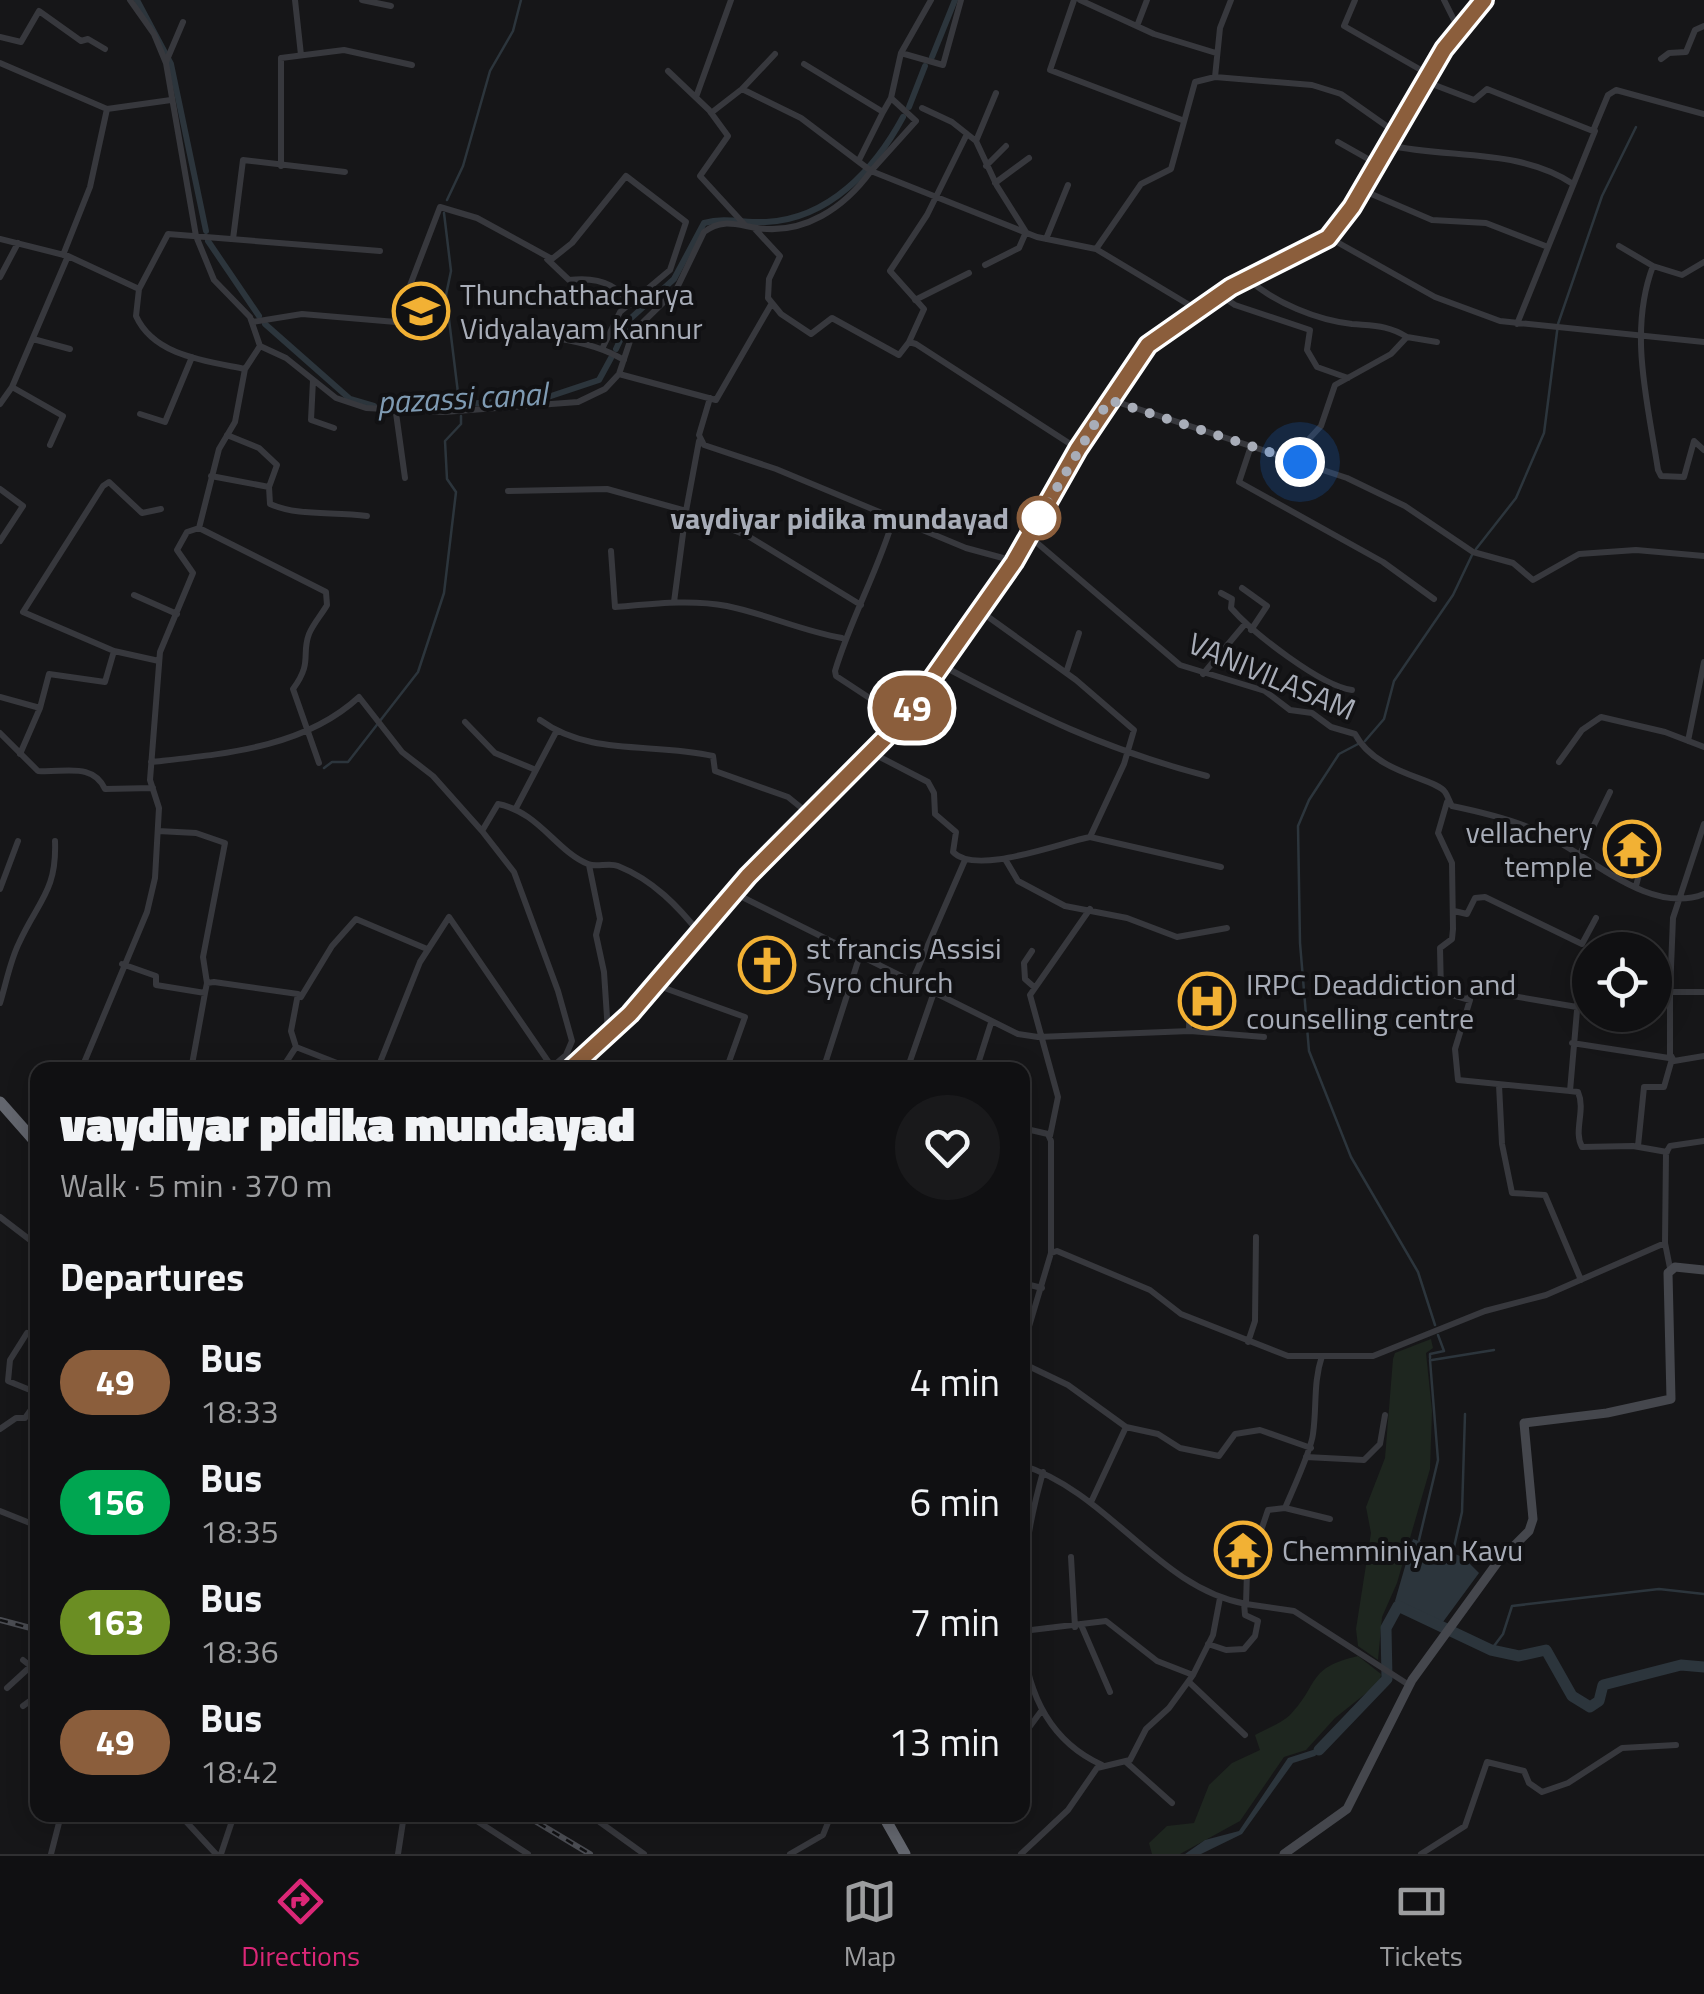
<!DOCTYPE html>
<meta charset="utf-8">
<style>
:root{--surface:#101012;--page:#19191b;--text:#f1f3f6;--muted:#9c9d9f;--line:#303032;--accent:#db2777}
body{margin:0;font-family:"Titillium Web",sans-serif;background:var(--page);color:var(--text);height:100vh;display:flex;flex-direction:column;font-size:38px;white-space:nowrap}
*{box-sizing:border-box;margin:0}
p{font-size:32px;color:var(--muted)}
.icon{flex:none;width:55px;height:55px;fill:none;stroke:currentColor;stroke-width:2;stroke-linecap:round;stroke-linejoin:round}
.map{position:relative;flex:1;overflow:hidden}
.side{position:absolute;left:30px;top:1062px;width:1000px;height:760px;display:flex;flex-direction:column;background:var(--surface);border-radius:20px;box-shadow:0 5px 25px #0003,0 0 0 2px var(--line)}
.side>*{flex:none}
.badge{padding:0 20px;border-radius:32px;font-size:35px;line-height:65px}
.controls{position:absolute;left:1572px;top:932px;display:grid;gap:20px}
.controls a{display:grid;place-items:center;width:100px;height:100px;border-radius:50%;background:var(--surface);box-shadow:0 5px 25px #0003,0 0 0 2px var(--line);font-size:50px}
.you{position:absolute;width:50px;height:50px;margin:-25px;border:8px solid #fff;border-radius:50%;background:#1a73e8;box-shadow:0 0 0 15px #1a73e833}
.map>.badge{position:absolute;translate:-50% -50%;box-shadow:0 0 0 5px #fff}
h2{padding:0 30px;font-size:38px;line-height:90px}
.round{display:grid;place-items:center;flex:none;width:105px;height:105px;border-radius:52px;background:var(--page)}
.overview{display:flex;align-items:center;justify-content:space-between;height:170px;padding:0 30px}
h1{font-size:48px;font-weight:800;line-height:75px}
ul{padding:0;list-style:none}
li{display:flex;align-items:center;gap:30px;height:120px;padding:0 30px}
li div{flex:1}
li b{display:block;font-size:38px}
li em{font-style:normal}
li .badge{min-width:110px;font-weight:700;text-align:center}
.dock{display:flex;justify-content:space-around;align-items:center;height:140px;border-top:2px solid var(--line);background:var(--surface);font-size:28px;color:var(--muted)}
.dock a{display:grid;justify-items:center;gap:5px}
.dock .current{color:var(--accent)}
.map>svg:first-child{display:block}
</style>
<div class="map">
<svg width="1704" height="1854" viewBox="0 0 1704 1854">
<rect width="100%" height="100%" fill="#161618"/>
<path fill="#1e261f" d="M1431,1339L1433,1348L1426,1353L1432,1411L1430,1469L1397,1583L1382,1617L1378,1660L1358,1646L1356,1629L1371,1533L1366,1507L1385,1458L1393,1359L1395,1353Z
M1358,1656L1381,1674L1380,1682L1335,1718L1306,1750L1284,1757L1240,1821L1180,1854H1152L1149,1843L1167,1826L1194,1823L1209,1785L1232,1763L1260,1750L1255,1735C1265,1730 1281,1723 1290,1715C1320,1684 1306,1668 1358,1656Z"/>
<path fill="#2c353c" d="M1413,1539L1463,1557L1479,1573L1440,1626L1395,1601Z
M1352,1708L1361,1712L1315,1756L1293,1763L1242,1834L1201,1854H1185L1205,1840L1239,1831L1288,1758L1316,1749Z"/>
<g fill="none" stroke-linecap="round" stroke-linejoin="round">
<path stroke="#2c353c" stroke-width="2.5" d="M447,200L463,166L490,71L513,31L521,0
M444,213L451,271L446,295L459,401
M1476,549L1516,498L1544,433L1558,324L1602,196L1636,127
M1365,741L1384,719L1394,681L1453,595L1472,555
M1358,744L1339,754L1309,800L1298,826L1300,943L1309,1051L1351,1157L1418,1272L1435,1325
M324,768L332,762H348L418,672L444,593L456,492L447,479L445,441L461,424V416
M1430,1358V1354L1444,1351L1438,1335
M1432,1360L1494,1350
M1419,1540L1438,1460L1430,1360
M1452,1556L1462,1512L1465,1414
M1491,1650L1503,1634L1512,1606L1659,1589L1704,1594"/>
<path stroke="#2c353c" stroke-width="6" d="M137,0L171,64L206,231
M932,57L955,0
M909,107L925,66
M208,241L259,316
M265,324L350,399L374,406
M616,349L630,319L674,279L704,223C726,217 743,223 766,222C829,219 875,169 903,117
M397,407L539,400L599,380L611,358"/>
<path stroke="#2c353c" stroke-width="11" d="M1319,1750L1387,1679L1386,1628L1398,1606L1491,1650L1519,1656L1546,1650L1572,1696L1590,1707L1599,1701L1603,1685L1681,1665L1704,1667"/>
<path stroke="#37383d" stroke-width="6" d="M130,0L154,34L166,63L196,236L214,280L250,317L260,346L245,369
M295,0L301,55
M362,0L391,6
M1074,0L1050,70L1182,120
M1080,0L1154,34L1216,53
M1231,0L1220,28L1215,77L1312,85L1341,94L1395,132
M1355,0L1344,26L1428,74
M1444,0L1459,30
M1137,26L1147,0
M0,37L21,42L39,11L81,41L88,39L105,49
M901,53L931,0
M1661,59L1669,53L1686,52L1695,30L1704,26
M166,62L183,22
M0,63L107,109L90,187L63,255
M804,64L883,112L891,98
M668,71L709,110L728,136L700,176L744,224
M1424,81L1474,100L1487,89L1593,131L1608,95L1616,90L1704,114
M742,89L801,118L871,171L916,121L891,98L901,53L943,65L961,0
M696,97L731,0
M922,108L952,122L976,141L997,186L1026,232L1019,248L985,265
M107,109L171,100
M711,113L742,89L775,54
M976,141L996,93
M1338,142L1377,164
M1388,145C1448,159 1520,148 1573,184
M859,160L883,112
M281,166V58L344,50L412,65
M986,166L1006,146
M995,183L1029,158
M1362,190L1432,220L1486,223L1548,247
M754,228L780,256L769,279L768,298L781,314L811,334L832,318L899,355L909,342L916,344L1078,449
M1328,237L1435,297L1500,321L1704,342
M0,239L68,256L139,289L136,316C154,356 206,361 245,369L235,422L219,449L199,528L326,592L327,605C322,614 313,624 309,634C301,655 313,662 293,689L319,763
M233,239L243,160L345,172
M1046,239L1068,185
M1619,246L1653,266C1628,332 1648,403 1658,470L1661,476L1684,477L1694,441L1704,450
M1096,249L1141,184L1171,169L1195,82L1215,77
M547,259L569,280C593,277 617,282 630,305
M1653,266L1682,275L1704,262
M0,277L18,243
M1248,279C1275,303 1317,320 1352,324C1374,326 1388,325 1407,337
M139,289L168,234L380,251
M1220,295L1235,305L1310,330L1307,350L1317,367L1348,378
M915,300L969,273
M252,322L302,314L396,322L440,207L477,218L552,259L572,243L626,176L686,222L670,270L620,312L603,347
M1517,324L1595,131
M471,333C521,335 581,334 624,360
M33,339L70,349
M909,342L924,309L890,271L927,215L967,134
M260,346L286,358L336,398L366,408L444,412L578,402L605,389L619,374L633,332L676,290L704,232C722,218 737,225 757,228C804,235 844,208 871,171L1037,237L1096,249L1196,309
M619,374L716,400L772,303
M313,380L311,420L334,428
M12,387L63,416L50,445
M710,398L699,435L704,445L776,469L966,548L1014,561
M1111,400L1347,478L1405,506L1473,552L1513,563L1533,580L1579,554L1636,550L1704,556
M0,404L12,387L68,256
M396,413L405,478
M140,414L165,422L192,357
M227,435L259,448L277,465L269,487
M1251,446L1239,482L1383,562L1434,599
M1300,462L1309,439L1321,426L1335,385L1391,354L1407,337L1437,342
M211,476L269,487L270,504C300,517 333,511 367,516
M0,489L23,506L0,541
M508,491L607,489L686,511L699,441
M894,517C878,571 851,618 835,671L836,676L903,720
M1029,536L1180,665L1265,691L1290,710L1312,713L1331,727L1355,734C1376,774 1436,778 1445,792C1448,796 1449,801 1452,806C1481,812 1515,820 1542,833C1588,854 1649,916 1704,894
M611,551L615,607C652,604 690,599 727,606C766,614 802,631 842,638
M1242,588L1267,606L1251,630
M1221,593L1232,599L1231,608C1253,633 1321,686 1352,690
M134,595L177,614
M674,602L686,511L748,536L861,605
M980,611L1076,680L1134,730L1124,764L1090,837L1221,867
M159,661L114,651L23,612L103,486L109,482L142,513L161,509
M941,665C1035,715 1103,749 1207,776
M1066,673L1079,633
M1203,674L1245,624
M0,697L40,708L20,754
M40,708L49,674L105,682L114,651
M540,720C591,757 654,742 713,756L715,771L788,797L809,814
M465,722L495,753L536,770L556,732
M0,733L38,771C64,773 93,762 105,789L153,788
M1688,741L1704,662
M874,754L928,782L934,793L935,814L956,832L953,852C976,876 1059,843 1090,837
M151,762C224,754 304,748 359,697L402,752L433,776L482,831L498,804C539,812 556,851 588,864C596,868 609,862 618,866C653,880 678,906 701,935
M1559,762L1582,730L1601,717L1665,732L1704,747
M1447,802L1438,833L1452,863L1453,929L1452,939L1440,948L1441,992L1470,1000L1455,1049L1458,1080L1570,1091L1578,999L1590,997
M516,808L536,770
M158,831L196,833L225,843L203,957L207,983
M482,831L514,872L558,991L572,1041L566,1055L552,1067
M1581,852L1610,792
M1005,859L1018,881L1065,906L1127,918L1177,937L1227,928
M589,865L600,919L596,935L604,972L608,1032
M1636,886L1643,859
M0,889L18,841
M734,893L1018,1034L1038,1037L1190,1031L1264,1037
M1454,911L1467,914L1475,898L1485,897L1582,944L1596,918
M1032,951L1024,963L1025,979L1034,987
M122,964L156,976V985L205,993L207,983L214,982L298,994L291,1031L296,1047
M911,984L965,860
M656,985L745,1017L726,1070
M1704,992H1670V1054L1674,1061L1704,1056
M1655,994L1670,992L1673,918L1704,824
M301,997L332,946L356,919L427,949
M1469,997L1477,990L1577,1007
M0,1003C6,984 10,961 19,943C38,901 57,891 55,841
M1189,1030L1190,981
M1572,1043L1669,1058
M909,1064L933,995
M81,1070L147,912L155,878L159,808L150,780L160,652L193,573L177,550L187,532L199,528
M191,1070L205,993
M281,1070L296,1047L355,1070
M377,1070L420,962L449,917L554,1070
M823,1070L859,958
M976,1070L991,1023
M1499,1085L1502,1144L1512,1193L1545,1195L1581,1280
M1570,1091L1578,1092C1586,1110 1573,1131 1582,1147L1633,1146L1667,1152
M1022,1128L1048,1134L1051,1141V1252
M1050,1136L1058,1097L1030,995L1090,909
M1638,1146L1644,1087H1664L1672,1059
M0,1217L38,1246
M1665,1243L1670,1268
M1022,1283L1042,1288
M1248,1342L1255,1321L1256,1237
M1022,1350L1051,1253L1057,1251L1150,1290L1181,1314L1288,1356H1373L1485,1311L1546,1295L1665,1243L1666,1153L1670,1146L1704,1141
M1022,1363L1068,1385L1126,1427L1158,1434L1180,1448L1219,1456L1235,1434L1260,1430L1311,1448
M0,1429L16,1418H25L35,1404V1392L8,1381L10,1360L27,1333
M1306,1457L1364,1460L1380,1444L1385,1415
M1022,1465C1110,1493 1158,1588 1246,1604L1247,1572L1268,1510L1285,1508C1293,1489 1311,1451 1313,1434C1317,1406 1313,1383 1322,1356
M1043,1472C1017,1565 994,1716 1102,1765
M1092,1500L1126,1427
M1285,1508L1330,1519
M0,1511L30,1523L38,1533
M1071,1557L1075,1627
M1246,1604L1294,1611L1409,1685
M1082,1627L1110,1692
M1023,1631L1106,1621L1157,1661L1193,1675
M1208,1644L1226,1650L1244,1649L1255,1636L1258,1621L1245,1615L1244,1603
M23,1660L38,1672
M1189,1682L1245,1735
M7,1688L31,1666
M23,1706L38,1695
M1022,1737L1042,1710
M1126,1762L1172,1803
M180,1815L216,1854
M590,1815L644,1854
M477,1821L528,1854
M51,1854L61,1815
M221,1854L234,1815
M398,1854L404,1815
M790,1854L823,1835L831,1815
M1021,1854L1068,1810L1097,1768L1130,1760L1146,1729L1169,1708L1193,1675L1213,1635L1220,1598
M1421,1854L1465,1826L1487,1762L1524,1771L1529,1783L1542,1792L1568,1783L1622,1748L1676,1745"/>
<path stroke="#45474d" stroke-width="9" d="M569,1070L630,1014L748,876L903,720L1014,561L1078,449L1148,345L1231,287L1328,237L1352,207L1443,49L1484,0
M1284,1854L1347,1809L1412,1680L1497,1563L1529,1531L1533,1519L1524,1423L1607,1413L1671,1399L1668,1273L1675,1267L1704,1270"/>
<path stroke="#63666e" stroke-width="11" d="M0,1102L38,1145
M883,1815L905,1854"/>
<g stroke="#4a4c52" stroke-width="6">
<path id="rail" d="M0,1620L38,1630
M525,1815L590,1854"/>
</g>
<use href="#rail" stroke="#111113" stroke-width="2.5" stroke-dasharray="8" stroke-linecap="butt"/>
</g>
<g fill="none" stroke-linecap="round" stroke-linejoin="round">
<g stroke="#fff" stroke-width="22">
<path id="line" d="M569,1070L630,1014L748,876L903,720L1014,562L1078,449L1148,345L1231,287L1328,238L1352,207L1444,49L1484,0"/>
</g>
<use href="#line" stroke="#8b5e3c" stroke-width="15"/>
<path stroke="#a8adb8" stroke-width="10" stroke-dasharray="0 18" d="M1039,518L1109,400L1300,462"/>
</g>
<defs>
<g id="school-ring" transform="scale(2.875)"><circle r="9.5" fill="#111113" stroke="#f2b134" stroke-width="1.5"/><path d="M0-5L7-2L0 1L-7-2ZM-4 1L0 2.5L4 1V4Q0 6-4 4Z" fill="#f2b134"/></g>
<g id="temple-ring" transform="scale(2.875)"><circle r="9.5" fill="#111113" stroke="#f2b134" stroke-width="1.5"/><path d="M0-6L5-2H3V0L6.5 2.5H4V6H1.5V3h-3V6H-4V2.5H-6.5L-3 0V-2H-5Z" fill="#f2b134"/></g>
<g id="church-ring" transform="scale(2.875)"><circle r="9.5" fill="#111113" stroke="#f2b134" stroke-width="1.5"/><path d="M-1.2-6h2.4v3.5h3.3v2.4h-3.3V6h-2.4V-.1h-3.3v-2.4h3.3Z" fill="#f2b134"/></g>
<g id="hospital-ring" transform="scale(2.875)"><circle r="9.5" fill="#111113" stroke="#f2b134" stroke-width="1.5"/><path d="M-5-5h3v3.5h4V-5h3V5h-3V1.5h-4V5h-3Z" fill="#f2b134"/></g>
</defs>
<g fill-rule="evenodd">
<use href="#school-ring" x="421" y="311"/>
<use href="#temple-ring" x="1632" y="849"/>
<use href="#church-ring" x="767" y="965"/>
<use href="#hospital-ring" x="1207" y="1001"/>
<use href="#temple-ring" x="1243" y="1550"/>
</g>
<circle fill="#fff" stroke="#8b5e3c" stroke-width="5" cx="1039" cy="518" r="20"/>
<g text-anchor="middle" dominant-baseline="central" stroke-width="8" stroke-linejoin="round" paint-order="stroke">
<g font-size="30" fill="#a8adb8" stroke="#111113" text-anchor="start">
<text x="460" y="294">Thunchathacharya<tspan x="460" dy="34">Vidyalayam Kannur</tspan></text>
<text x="1593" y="832" text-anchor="end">vellachery<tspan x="1593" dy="34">temple</tspan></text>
<text x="806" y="948">st francis Assisi<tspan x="806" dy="34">Syro church</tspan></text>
<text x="1246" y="984">IRPC Deaddiction and<tspan x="1246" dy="34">counselling centre</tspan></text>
<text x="1282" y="1550">Chemminiyan Kavu</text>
</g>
<g font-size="30" font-weight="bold" fill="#a8adb8" stroke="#111113" text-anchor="end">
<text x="1009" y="518">vaydiyar pidika mundayad</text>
</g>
<g font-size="30" fill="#a8adb8" stroke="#111113">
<text transform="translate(1272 676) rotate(23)">VANIVILASAM</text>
</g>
<g font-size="32" font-style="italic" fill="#7f9bb3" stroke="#111113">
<text transform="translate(462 397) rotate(-3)">pazassi canal</text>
</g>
</g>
</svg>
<div class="controls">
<a><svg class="icon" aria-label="locate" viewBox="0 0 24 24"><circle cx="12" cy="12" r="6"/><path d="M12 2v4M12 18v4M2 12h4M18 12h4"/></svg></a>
</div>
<div class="you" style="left:1300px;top:462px"></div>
<b class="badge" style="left:912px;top:708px;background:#8b5e3c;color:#fff">49</b>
<section class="side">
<div class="overview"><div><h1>vaydiyar pidika mundayad</h1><p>Walk · 5 min · 370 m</p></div><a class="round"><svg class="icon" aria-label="heart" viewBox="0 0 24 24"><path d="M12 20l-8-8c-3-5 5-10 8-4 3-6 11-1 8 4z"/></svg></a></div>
<h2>Departures</h2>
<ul>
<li><span class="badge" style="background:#8b5e3c;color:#fff">49</span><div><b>Bus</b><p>18:33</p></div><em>4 min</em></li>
<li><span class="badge" style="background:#00a651;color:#fff">156</span><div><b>Bus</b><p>18:35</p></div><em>6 min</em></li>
<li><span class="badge" style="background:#6b8e23;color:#fff">163</span><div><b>Bus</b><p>18:36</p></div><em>7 min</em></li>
<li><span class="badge" style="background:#8b5e3c;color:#fff">49</span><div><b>Bus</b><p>18:42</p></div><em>13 min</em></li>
</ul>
</section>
</div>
<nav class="dock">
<a class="current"><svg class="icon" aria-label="directions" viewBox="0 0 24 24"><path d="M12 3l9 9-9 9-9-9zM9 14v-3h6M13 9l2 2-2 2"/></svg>Directions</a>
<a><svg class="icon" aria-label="map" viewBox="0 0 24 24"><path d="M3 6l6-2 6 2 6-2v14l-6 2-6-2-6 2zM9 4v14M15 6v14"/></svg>Map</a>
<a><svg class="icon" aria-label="tickets" viewBox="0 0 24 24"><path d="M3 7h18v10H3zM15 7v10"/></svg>Tickets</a>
</nav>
